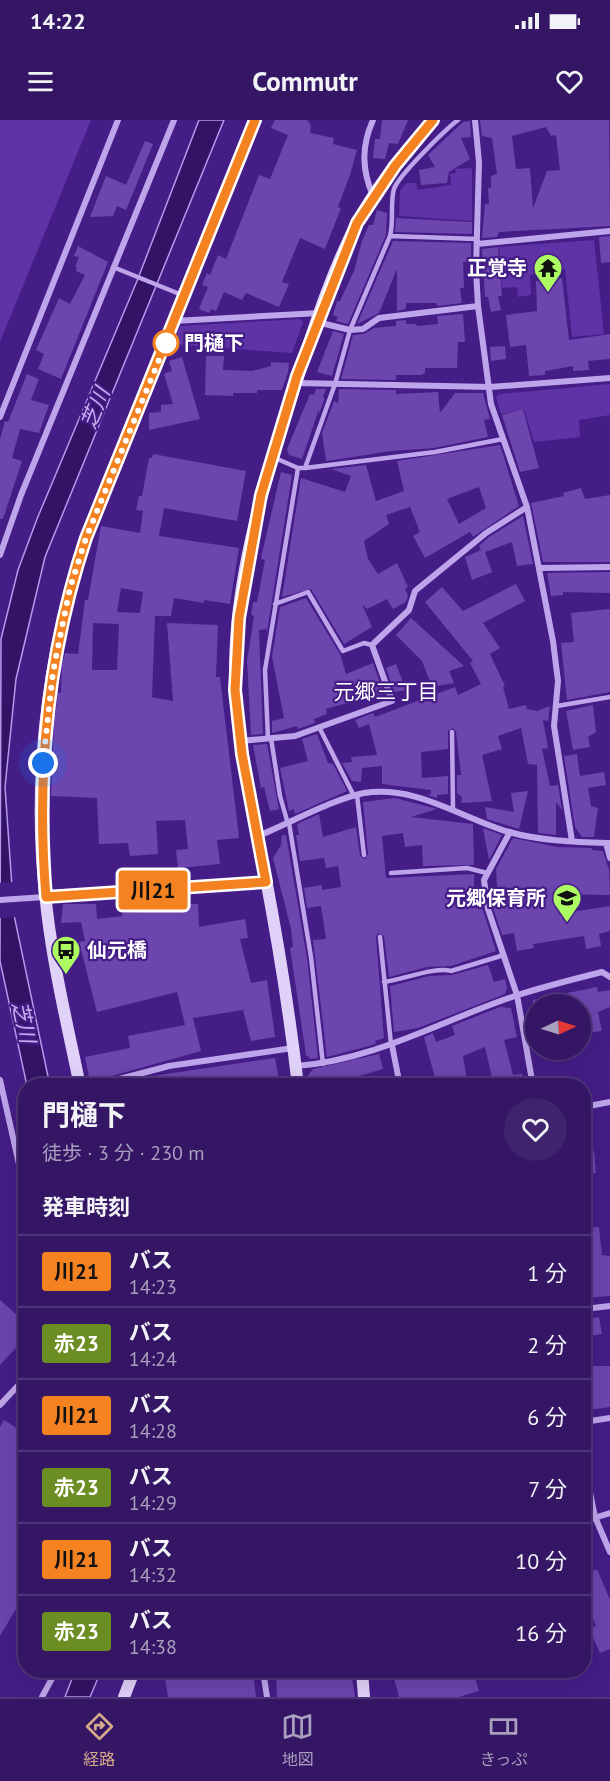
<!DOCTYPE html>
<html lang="ja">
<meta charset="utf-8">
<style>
:root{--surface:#341665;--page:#3f236e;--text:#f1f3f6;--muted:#a99fbf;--line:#4e3579;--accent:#d6ab8b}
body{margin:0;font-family:"PT Sans","Noto Sans JP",sans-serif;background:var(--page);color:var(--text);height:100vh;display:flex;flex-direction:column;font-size:22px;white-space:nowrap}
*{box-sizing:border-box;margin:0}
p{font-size:20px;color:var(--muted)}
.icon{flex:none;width:33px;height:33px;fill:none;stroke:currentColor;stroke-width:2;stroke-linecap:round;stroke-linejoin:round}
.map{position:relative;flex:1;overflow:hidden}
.details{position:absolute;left:18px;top:958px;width:573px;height:600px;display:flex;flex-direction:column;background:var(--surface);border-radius:24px;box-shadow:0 6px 24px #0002,0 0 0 2px var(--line)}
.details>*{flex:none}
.badge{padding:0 12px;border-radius:4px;font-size:21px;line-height:39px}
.needle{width:39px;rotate:86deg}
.tools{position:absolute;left:525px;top:874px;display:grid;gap:12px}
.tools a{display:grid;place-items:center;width:66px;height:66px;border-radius:50%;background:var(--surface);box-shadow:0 6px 24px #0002,0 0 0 2px var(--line);font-size:30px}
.you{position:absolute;width:30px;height:30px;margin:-15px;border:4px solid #fff;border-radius:50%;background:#1a73e8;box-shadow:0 0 0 9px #1a73e833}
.map>.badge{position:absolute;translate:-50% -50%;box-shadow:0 0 0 3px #fff}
h2{padding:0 24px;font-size:22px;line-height:54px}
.round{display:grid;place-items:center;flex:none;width:63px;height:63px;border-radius:32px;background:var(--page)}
.headline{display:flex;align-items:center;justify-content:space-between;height:102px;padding:0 24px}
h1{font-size:28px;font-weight:700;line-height:45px}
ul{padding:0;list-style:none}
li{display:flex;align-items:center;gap:18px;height:72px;padding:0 24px;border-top:2px solid var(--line)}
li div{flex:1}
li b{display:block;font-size:22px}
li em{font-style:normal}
li .badge{min-width:66px;font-weight:700;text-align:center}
.status{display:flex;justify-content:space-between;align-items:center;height:42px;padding:0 30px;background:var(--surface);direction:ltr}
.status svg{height:16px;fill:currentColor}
header{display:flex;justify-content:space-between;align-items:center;height:78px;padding:0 24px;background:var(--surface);font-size:27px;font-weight:700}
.dock{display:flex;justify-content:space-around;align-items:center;height:84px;border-top:2px solid var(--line);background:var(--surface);font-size:16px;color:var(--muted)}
.dock a{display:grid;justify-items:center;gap:3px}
.dock .on{color:var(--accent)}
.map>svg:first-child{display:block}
</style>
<div class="status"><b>14:22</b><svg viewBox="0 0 49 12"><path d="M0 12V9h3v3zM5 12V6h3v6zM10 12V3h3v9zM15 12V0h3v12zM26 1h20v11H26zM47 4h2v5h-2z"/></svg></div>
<header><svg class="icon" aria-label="menu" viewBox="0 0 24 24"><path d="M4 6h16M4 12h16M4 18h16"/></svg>Commutr<svg class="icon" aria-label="heart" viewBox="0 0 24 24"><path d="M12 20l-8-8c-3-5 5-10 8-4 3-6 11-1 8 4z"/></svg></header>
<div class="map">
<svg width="610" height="1577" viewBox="0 0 610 1577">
<rect width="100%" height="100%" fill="#451d87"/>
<path fill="#5d33a6" d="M0,0H91L0,222Z
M472,48V101L399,96L400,70L407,63H416L418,70L451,65L450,54L456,53L455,49Z
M594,120L604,214L572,217L565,149L530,155L531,175L518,177L517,167L502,168L499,127Z
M300,199L303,202L292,233L172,224L180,206Z
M610,264V295L579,300L580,317L534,322L524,289L501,294L496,277L499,274Z"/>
<path fill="#331365" stroke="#b699ed" stroke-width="1.5" d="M199,0H224L45,437L16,559L5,667L14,795L50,966H27L0,841L1,519L18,450L37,399L137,161Z
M75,1551H101L90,1577H65Z"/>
<path fill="#451d87" d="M14,762L17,797L0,798V763Z"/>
<path fill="#6c45af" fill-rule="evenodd" d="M275,0H307L311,5L310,13L334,18L333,24L357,30L350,55L338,87L341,88L325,129L300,118L282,162L289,164L279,187L246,173L242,180L224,172L216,191L211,189L209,193L199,189L208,167L202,165L207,153L210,155L218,135L226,139L259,55L270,59L288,15L271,8Z
M382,0H408L398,24L389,23L385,39L373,38L375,19H380Z
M480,0H609L610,106L499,112L497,117L482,118L485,84H489L488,68H491V56L497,54L492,18L482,16ZM546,7L551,16L556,15L560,50L547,51L533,88L530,48L516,49L512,16Z
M470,1L471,17L461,18L470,39L449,52L447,63L421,65L419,50L435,47L428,35L463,2Z
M145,21L153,24L126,90L117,86L113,96L90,97L106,56L126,65Z
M377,90L387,93L386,115L348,204L336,201L338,197L333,195L337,181H340L354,151L362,121L369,105H373Z
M396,98L472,102V114L395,112Z
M610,116V142L601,143L599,117Z
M393,121L471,123V141L463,142L464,168H460L462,183L437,186L436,183H406V189L397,191V149L379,193L357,204Z
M78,126L108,142L61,259L38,249L44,234L36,230L59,178L70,184L85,155L76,151L77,148L75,147L79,137L74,136Z
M498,127L502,176H498L501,190L491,192L488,177H485L482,129Z
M562,158L569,220L610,214V239L588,241L589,250L573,251V246L545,251V255L529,256L526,225L510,227L506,195L537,191L536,161Z
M463,194L465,222H458L457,248H425V253L421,255H396V260L341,259L353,215L364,214L374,208L396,206V201L406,200V204H416L417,206L438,204L437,196Z
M333,211L344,214L332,256L317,252Z
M505,226L506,239L491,241L490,227Z
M206,236H224L223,250L252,251L271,246V242L289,243L288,252L282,270H257V273H233V276L205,275Z
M182,237L200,299L149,310V293L161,292V285L173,284L164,254L172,251L169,241Z
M27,254L39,259L31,280L49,285L39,313L20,309L12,338L22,341L3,399H0V319L5,301L8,302Z
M316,269H326L323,277L325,278L319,294V289L302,339L289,335L287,329L310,274L314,275Z
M339,269L396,270V274L438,272L440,293L455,273H483L490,299L484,300L488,317L434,328L392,331L326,341L322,313L334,281L338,283Z
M523,289L539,348L520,352L502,295Z
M500,325L519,386L473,417L470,412L425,438L413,416L420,412L410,387L386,395L389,404L364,421L368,439L378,454L397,443L408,467L405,469L408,475L406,482L393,489L387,479L367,489L362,484L372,507L344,524L311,469L282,477L301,358L345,372L351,356L331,349L366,345L376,381L404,371L397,341ZM479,367L486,388L459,404L447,379Z
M153,334L246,351L237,401L164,388L159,416L239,428L230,484L204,480V483L174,478L171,496H155L152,577L173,581L167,503L218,505L216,557H220L239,718L217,720L220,744L178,748L176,730L188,729L185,700L156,701L158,734L130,736L128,723L99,724L97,678L51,676L54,604L58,573H61L62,546L65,533L78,534L85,480H88L101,406L140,413L143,391L136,390L139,376H142L149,338H152ZM121,468L143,472L140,493L117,492ZM93,503L119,504L117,550H92Z
M281,352L292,355L267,512L266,509L259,510L263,614L251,615L247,541L254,496L251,495L253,482H257L265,440L261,439L263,429Z
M581,368L585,379L610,375V442H543L531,383L564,376L563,373Z
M523,396L533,444L517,446L512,422L485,432L492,452L472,460L465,437L481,430L479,426L489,417Z
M610,452V473L563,472V475L551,476L547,453Z
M516,464L525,481L483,503L500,528L490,534L505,566L503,567L509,589L526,585L527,589L537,591L550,586L548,601L543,600L548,628L542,629L550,666L558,665L562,690L556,682V715L538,713L537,645L528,644L521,608L498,616L502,629L482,635L492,681L461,683L462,677L457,673V655H461L456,612L453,608L448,611V629L421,632L422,658L448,656V674L437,675V678L427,675L431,674V670L382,664V646L362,648L361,662L352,661L342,643L352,642L351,637L377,635L369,604L359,608L355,600L373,593L375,597L455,567L458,575L481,564L470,543L473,541L425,482L442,467L463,491Z
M306,478L340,534L346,554L373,543L384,574L376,575L374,566L352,575L354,581L326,589L327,594L314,599L315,603L298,609L297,606L272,613V601L284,598L272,537L280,487Z
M610,489V572L567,580L561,523L574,522L571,493Z
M411,498L464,546L449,551L454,563L432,567L422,541L396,515Z
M396,544L406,570L394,572L386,548Z
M593,585L596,612L588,617L590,627L573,630L566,591Z
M317,614L328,643L333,644L347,671L295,694L294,689L289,691L280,648L308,641L302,619Z
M267,624L279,689L270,691L264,667L261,668L253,625Z
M577,634L580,656L604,652L606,665L588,668L591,686L598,688L594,717H582L575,707L564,636Z
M528,671L519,709L487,699L485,687L514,692L511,673Z
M395,678L437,689L411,697L473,704L474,745L423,746L422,725L405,727L403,713L382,716L386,758L474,754V788L482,787L496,831L451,846L427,847L389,857L384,816L378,813L376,817L384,918L375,921L376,924L327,937L313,820L326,819L321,786L307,788L304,768L322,765V770L341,767L338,746L326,748L324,738L300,741L296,715H299L297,704L319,694L323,717L356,707L360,736L365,739L368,734L363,682Z
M483,708L502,715L489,740Z
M282,715H286L307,838L318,938L311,939L306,935L290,828L293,827L291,809L273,738L281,725Z
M513,718L557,727L592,728V730L603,731L609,750L610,775L554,774L559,794L610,786V811L599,814L601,826L586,829L584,816L533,824L534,828L517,831L514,813L502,815L493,788L497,785L494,767H497L496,749Z
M63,784H96L97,799L123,796L122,793L184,790L183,784H198L199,807L245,799L248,818L240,819L251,863L267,860L275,917L251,921L243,890L193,898L201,931L90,962L85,937L130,928L128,916L185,905L177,872L97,892L79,822L85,821L81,802L61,803Z
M488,845L494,862L505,859L507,868L505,874L418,908L394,912L390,866L429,856L452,855Z
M597,867L598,872L610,870V887L598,892L602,911L585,913L580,885H533V880Z
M500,887L511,888L517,917L504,920L513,955L522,954L525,966H494L485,927L463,936L468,966H418L417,961L435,958L424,917L433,913L436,922L455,915L452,906Z
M379,934L383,949L326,966H307L306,958L313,949Z
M275,938L280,966H114L146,957Z
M594,1031L596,1053L584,1055V1032Z
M599,1107L602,1135L610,1136V1176L584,1178V1108Z
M0,1180L26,1203V1217L0,1245Z
M599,1197L602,1214L584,1217V1200Z
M593,1246H610V1287L589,1290L584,1269V1248Z
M4,1300L26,1314V1472L0,1516V1307Z
M597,1449L610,1480V1529L600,1533L589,1509L596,1506L584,1476V1455Z
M164,1551H253L256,1577H168Z
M276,1551H351L355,1577H277Z
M392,1551H414L415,1554L426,1551H473L479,1571L459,1577H399Z"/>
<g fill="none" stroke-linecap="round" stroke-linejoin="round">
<path stroke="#bea5eb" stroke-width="4.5" d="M390,116L477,119
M113,147L182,175
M275,338L298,348H305L435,332L503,319
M305,348L335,264L350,210L390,116C394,101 390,81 394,69C398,56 446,9 458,0
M275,484L308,472L343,531L364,523L372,525
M557,586L610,577
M319,607L354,676
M452,612L453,689
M271,618L280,676L288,704
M268,619L265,550L298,348
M357,675L364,735
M289,703L311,837L323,944
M391,753L467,748L487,753
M380,817L391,924
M384,862C401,860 437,846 451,851L504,835"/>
<path stroke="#bea5eb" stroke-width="6" d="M475,0L479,42L476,149L478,186L491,284L527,387L553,521L558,561L554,606L572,721
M373,76C362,50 361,27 373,0
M477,124L610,111
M174,201L320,193
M317,202L350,210L363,209L379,198L478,186
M296,263L490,267L610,258
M0,297L118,0
M0,435L21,375L174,0
M540,448L610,447
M241,621L295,616L392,581L372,525L409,490L415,471L486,413L527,387
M510,712L484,760L488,789L517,875L533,966
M258,716C288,704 333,679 364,673C417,665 461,698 509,712C540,721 578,722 610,723
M606,723L610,738
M0,780L266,762
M392,925L400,966
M296,946C376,940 444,899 518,875C546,866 574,859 602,852L610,857
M0,960L26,1075
M93,966L169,946L293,928
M584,987L610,982
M584,1189L610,1186
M0,1285L26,1257
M584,1302L610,1298
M584,1343L595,1397L610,1432
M584,1401L610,1393
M263,1551L267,1577
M42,1577L56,1551"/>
<path stroke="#e0d1f8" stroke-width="12" d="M80,966C68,908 54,850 47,791C31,667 46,537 86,418L255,0
M298,966C290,897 279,828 266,759C254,698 240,636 236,573C229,476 264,361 294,269C312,214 330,155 357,103C377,65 405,31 433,0
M362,1551L364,1577
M124,1577L134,1551"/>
</g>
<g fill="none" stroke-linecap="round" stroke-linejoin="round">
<g stroke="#fff" stroke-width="14">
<path id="line" d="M255,0L86,418C47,535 36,655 46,777L266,762L242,634L235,570L239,498L261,375L297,256L357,103L395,46L433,0"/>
</g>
<use href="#line" stroke="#f58220" stroke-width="9"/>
<path stroke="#fff" stroke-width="6" stroke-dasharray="0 10.8" d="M43,643L53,552L70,468L86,418L166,223"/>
</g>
<defs>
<g id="temple-pin" transform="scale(1.5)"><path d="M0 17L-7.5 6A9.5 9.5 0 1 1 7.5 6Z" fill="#acfb63" stroke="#451d87"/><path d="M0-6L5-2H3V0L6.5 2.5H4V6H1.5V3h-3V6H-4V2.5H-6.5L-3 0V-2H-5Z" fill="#111"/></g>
<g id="school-pin" transform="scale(1.5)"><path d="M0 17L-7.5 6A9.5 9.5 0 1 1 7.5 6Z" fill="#acfb63" stroke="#451d87"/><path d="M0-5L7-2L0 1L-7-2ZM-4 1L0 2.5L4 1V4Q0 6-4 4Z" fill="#111"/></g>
<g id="bus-pin" transform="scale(1.5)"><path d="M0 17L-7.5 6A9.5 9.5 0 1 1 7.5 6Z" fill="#acfb63" stroke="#451d87"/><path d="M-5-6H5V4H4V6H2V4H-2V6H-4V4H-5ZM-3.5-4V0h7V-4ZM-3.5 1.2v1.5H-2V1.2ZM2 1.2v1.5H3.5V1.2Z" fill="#111"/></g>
</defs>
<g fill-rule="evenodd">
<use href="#temple-pin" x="548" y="148"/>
<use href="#school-pin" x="567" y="778"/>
<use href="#bus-pin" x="66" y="830"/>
</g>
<circle fill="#fff" stroke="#f58220" stroke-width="3" cx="166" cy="223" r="12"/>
<g text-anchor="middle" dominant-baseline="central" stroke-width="4.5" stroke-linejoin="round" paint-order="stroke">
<g font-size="20" font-weight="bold" fill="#fff" stroke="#451d87" text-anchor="end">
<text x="527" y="148">正覚寺</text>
<text x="546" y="778">元郷保育所</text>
<text x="87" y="830" text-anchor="start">仙元橋</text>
</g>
<g font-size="20" font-weight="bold" fill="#fff" stroke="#451d87" text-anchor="start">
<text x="184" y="223">門樋下</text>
</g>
<g font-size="21" font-style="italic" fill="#c8b1f2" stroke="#451d87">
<text transform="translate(95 288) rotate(-68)">芝川</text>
<text transform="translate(24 902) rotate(78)">芝川</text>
</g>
<g font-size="21" fill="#fff" stroke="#451d87">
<text x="386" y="571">元郷三丁目</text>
</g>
</g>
</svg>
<div class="tools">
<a><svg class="needle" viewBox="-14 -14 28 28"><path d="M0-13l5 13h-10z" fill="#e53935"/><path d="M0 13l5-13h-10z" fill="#a99fbf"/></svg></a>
</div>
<div class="you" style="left:43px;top:643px"></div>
<b class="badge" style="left:153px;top:770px;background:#f58220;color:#111">川21</b>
<section class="details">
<div class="headline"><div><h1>門樋下</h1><p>徒歩 · 3 分 · 230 m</p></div><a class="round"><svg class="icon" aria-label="heart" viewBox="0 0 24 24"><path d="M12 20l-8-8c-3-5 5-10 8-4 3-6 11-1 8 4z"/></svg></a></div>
<h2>発車時刻</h2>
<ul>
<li><span class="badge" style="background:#f58220;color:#111">川21</span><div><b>バス</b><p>14:23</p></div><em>1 分</em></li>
<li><span class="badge" style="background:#6b8e23;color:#fff">赤23</span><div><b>バス</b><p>14:24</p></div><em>2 分</em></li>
<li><span class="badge" style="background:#f58220;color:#111">川21</span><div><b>バス</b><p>14:28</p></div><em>6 分</em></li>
<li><span class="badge" style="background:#6b8e23;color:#fff">赤23</span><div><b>バス</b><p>14:29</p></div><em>7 分</em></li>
<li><span class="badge" style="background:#f58220;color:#111">川21</span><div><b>バス</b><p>14:32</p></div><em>10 分</em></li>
<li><span class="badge" style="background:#6b8e23;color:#fff">赤23</span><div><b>バス</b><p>14:38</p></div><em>16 分</em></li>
</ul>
</section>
</div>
<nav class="dock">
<a class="on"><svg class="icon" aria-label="directions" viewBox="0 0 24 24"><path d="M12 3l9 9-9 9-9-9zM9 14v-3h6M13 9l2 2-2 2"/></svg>経路</a>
<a><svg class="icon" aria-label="map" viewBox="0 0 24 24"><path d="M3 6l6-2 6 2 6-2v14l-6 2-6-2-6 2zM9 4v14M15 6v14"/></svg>地図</a>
<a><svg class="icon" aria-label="tickets" viewBox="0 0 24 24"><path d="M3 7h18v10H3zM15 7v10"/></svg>きっぷ</a>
</nav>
